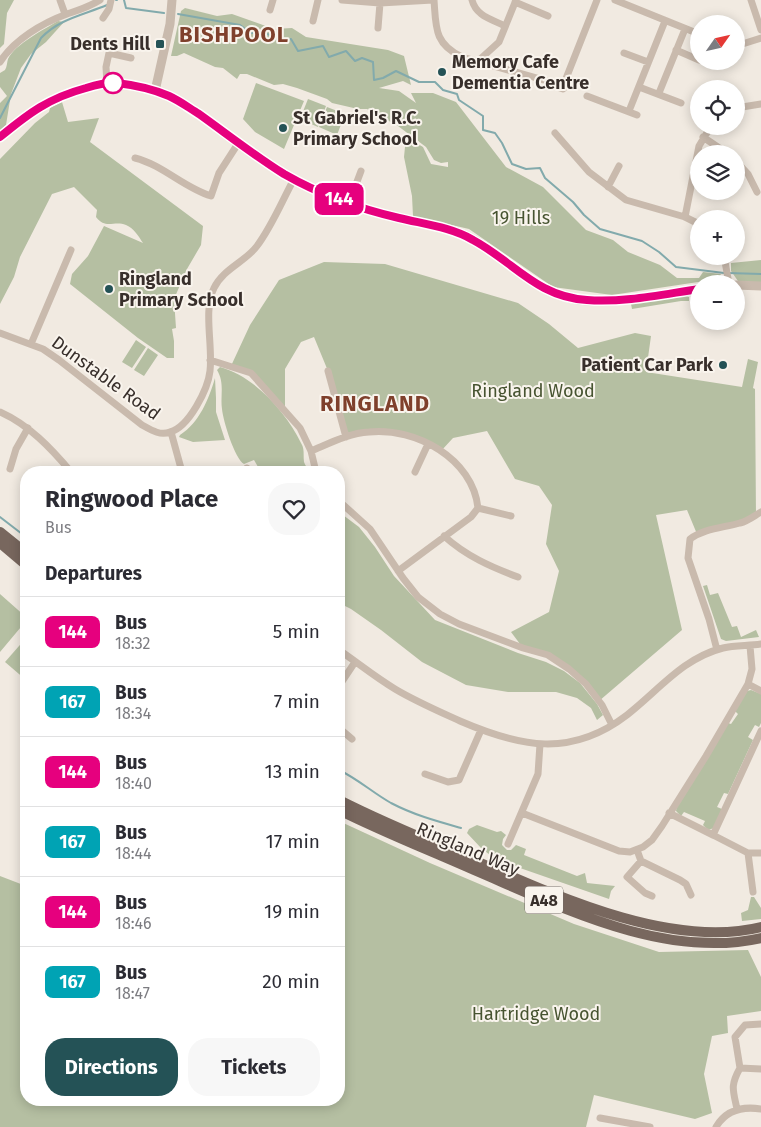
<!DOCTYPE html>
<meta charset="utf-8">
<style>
:root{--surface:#fff;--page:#f7f7f7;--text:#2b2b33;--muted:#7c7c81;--line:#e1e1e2;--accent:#245256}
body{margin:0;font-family:"Fira Sans",sans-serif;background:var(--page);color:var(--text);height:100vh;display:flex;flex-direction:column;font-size:19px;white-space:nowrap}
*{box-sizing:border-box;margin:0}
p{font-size:16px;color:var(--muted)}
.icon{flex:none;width:28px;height:28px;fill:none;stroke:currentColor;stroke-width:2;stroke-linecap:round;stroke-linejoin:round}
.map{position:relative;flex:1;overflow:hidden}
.panel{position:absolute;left:20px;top:466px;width:325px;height:640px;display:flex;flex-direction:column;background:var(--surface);border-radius:20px;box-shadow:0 2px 12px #0003}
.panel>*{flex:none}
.badge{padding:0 10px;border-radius:8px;font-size:18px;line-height:32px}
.needle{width:32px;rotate:56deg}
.fabs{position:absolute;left:690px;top:15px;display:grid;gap:10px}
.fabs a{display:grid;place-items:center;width:55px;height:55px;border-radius:50%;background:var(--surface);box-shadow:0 2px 12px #0003;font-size:25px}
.map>.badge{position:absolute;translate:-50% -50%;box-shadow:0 0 0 2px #fff}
h2{padding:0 25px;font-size:19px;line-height:45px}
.round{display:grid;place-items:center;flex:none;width:52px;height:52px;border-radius:20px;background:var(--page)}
.overview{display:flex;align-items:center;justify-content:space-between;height:85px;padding:0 25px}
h1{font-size:24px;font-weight:700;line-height:38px}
.button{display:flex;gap:10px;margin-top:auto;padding:10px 25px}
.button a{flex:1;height:58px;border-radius:20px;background:var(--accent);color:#fff;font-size:20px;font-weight:700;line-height:58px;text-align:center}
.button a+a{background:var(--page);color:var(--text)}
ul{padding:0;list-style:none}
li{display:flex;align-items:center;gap:15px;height:70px;padding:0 25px;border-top:1px solid var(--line)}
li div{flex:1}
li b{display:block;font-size:19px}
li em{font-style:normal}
li .badge{min-width:55px;font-weight:700;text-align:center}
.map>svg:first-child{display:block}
</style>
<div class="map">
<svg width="761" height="1127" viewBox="0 0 761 1127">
<rect width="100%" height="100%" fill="#f1eae1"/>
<path fill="#b5bfa2" d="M0,0H14L7,13L4,44L0,48Z
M185,8L217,16L232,14L274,29L292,28L306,37L388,50L404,56L411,85L403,81L379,88L399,91L416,103L411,93H433L456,102L506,167L543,187L586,230L613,240L628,252L660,265L677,278H699L703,272L721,274L718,279L612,295L553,287L469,229L413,216L412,196L404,157L406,137L423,147L431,164L448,167V162L441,163L434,160L426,147L398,126L367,109H358L332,103L327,99L297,88L283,84L274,85L247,74H240L237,79L223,68L215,67L184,53L177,56H171L181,11Z
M58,21L64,22L46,42L31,54L21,68L11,94L6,125L0,130V103L7,96L0,87V73L5,70C7,67 7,62 8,59C15,44 45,29 58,21Z
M256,83L304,101L284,149L255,132L243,119Z
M308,99L326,106L318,127L300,119Z
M62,102L68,122L99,118L90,142L203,226L201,245L187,269L174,299L176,328L172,329L174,341V358H167L138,338L70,284L72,274L88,256L104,226L143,243C139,237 134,228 126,225C114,220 106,230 96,217L97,210L74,187L52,194L20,257L14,277L0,304V159L35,123L49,112L50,108Z
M327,107L345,114L337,135L319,127Z
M761,260V283L738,281L731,271V263Z
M324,262L385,264L518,303L549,324L578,348L635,333L651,336L646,372L742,387L748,359L758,362L753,388L755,389L756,516L697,534L687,510L656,515L682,630L599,701L586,684L548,655L523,648L511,632L549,612L559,571L546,544L552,505L539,486L515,479L487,431L453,438L441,451L395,431L346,437L328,371L314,337L301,342L285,369V412L251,373L231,366L250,325L279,280Z
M683,294L689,297V301H681L632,309L631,304Z
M136,340L146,347L132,368L122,362Z
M148,348L158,355L144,376L134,370Z
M220,367C254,376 286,412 301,443C305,449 303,455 304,462C305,465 308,469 309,472H261L254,460L244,464C235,459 223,421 222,409C220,396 225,383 217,370Z
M215,378L216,398V412L225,440L193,442L179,437L180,435C199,423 209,399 215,378Z
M339,512L359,527L375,547L394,576L435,620L518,653L546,662L564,671L580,683L597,704L603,715L597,720L591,708L577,698L556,692H508L466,685L422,662L381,630L351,609L339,603Z
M707,585L710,595L718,593L732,627L737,626L741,637L756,630L759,637L726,641L721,639L703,586Z
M0,594L26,617V621L0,652Z
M26,638V680L5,662Z
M751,690L761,694V723L759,727L755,725L748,737L753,740L728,794L724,793L717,807L722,809L714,828L708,830L703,825L705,821L684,812L681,816L676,811L677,805L728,723L731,724L738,714L735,711L747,691Z
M339,821L430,863L574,924L659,952L748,950L761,977V1011L727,1016L728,1033L712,1036L704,1074L712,1113L695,1119L594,1095L586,1127H0V876L26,886V1100H339Z
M477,825L497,832L501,831L506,835L503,839L502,845L507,850H511L516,845L526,849L524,855L577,876L585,873L587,883L615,886L611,891L609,899L520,868L490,855L481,848L467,833L469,829Z
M751,897H754L761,908V919L742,921L741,913L748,910Z"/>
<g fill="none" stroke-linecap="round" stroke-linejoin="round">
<path stroke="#82aaac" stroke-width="2" d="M116,0H117
M124,0L126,8L164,13
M178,14L240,25L251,33H266L278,40L291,39L298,51L323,46L329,57L346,51L355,61L362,58L373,62L374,80L383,78L396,71L419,82H435L443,90L457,94L459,100L483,116V130L495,133L502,143L512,164L526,169L540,168L545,178L573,202L584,215L600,229L642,241L659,252L676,267L724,273
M0,118L41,38C59,19 83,15 107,5
M728,273L761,274
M0,517L26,537
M339,770C358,779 373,793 391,803C414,815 436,821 461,828"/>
<path stroke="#c9baad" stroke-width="7" d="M60,0L65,14
M342,0L380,3L433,0
M434,0C436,27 434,44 462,57L558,84
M472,0C476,16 491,19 505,26
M615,0L699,34
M751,0L761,30
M515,2L548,16
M270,10L273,0
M103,18L109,9L111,0
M313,21L318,0
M378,28L380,3
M736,46L761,38
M676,50L699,60
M624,53L648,62
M0,62C14,40 42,23 67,14C79,10 89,7 100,0
M477,62L499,42L516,0
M565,81L559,82L558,86L560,88L563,89L566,86L565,81L597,0
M107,84L106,67L109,53L131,58
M639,87L681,103
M659,93L685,29
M587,96L637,115
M736,108L761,104
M629,111L665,21
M555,133L589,172L626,200L685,217L699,224
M703,137L728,154
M135,158C163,165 184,188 211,196L219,173L239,142
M736,161L748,174L757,192
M608,187L619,166
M349,203L361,171
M685,217L699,146L711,126
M724,256L729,284
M0,333L43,349L59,360L142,425C151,430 160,436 170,432C189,427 208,389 210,371C213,345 203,310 214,288C223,269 245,262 257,246C272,226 282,201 294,179
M31,344L71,250
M210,360L251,373L300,428L311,451L316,472
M328,371L346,437
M0,412C29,425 51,448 71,472
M171,432L182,472
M311,451C330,443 349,433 369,432C416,427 473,459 478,508L471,517L398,571
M247,468L248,472
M10,469L16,449L28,428
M415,472L428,444
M339,501L370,529L403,578L418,597L440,614L459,624L523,648L548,655L569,669L586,684L602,705L612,725
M478,508L511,516
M444,536C466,556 491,567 518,577
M339,650C358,663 375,677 395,689C415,701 438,711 460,721C520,747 571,758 627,715C659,690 683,658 723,648C735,645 749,646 761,644
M717,650L709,619L688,558L690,539C705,528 723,528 740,523C748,521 754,516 761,512
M748,684L761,691
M339,686L355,662
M339,728L352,739
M425,774L448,782L459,780L481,730
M522,813L619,851L630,852L643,847L652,840L662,826L706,756L748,684L752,669L750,646
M669,813L713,835L761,731
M713,835L748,853H761
M508,844L538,774L540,744
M637,850L641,861L680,880L686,884L691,895
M748,853L753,892
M641,861L627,877L645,893L652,896
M740,1068L735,1037L745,1025L761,1024
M737,1109C733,1090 730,1086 740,1068L761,1069
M600,1118L650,1127
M716,1127C726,1110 742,1106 761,1109"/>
<path stroke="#c9baad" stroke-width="9" d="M155,91L170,24L172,0
M0,137C29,113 49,98 86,88C96,85 107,82 117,83C134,85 153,89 169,96C180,101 189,108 199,114C227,134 255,156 284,174C319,194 360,209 399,218C423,224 451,227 473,239C514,262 537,297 587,301C623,303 664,294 699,289
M736,285L761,286"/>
<path stroke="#78675e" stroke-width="10" d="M0,532L26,553
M0,543L26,565
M339,800C380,821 424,839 467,857C550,893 669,950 761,927
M339,810C383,832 429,850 474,870C561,907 665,960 761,938"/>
</g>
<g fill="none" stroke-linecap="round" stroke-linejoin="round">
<g stroke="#fff" stroke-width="11">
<path id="line" d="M0,137C29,113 49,98 86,88C96,85 107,82 117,83C134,85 153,89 169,96C180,101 189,108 199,114C227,134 255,156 284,174C319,194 360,209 399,218C423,224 451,227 473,240C514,262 537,297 587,300C623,303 664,294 699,289"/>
</g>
<use href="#line" stroke="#e6007e" stroke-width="8"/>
</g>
<g fill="#245256" stroke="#f9f4ed" stroke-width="2">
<rect x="155" y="39" width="10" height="10" rx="2.5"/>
<circle cx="442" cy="72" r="5"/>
<circle cx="283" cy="128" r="5"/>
<circle cx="109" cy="289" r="5"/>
<circle cx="723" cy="365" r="5"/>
</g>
<circle fill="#fff" stroke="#e6007e" stroke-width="2.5" cx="113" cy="83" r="10"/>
<g text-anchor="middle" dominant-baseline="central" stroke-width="4" stroke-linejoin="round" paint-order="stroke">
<rect fill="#f9f4ed" stroke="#726a65" stroke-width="1" x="525" y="886.5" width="38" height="27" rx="4"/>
<g font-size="16" font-weight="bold" fill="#382f2b">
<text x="544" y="900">A48</text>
</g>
<g font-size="18" font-weight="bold" fill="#382f2b" stroke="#f9f4ed" text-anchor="start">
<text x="150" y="44" text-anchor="end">Dents Hill</text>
<text x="452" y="62">Memory Cafe<tspan x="452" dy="21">Dementia Centre</tspan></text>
<text x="293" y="118">St Gabriel's R.C.<tspan x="293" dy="21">Primary School</tspan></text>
<text x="119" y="279">Ringland<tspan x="119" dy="21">Primary School</tspan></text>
<text x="713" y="365" text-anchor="end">Patient Car Park</text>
</g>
<g font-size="18" fill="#475431" stroke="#f9f4ed">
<text x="521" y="218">19 Hills</text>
<text x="533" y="391">Ringland Wood</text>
<text x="536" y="1014">Hartridge Wood</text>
</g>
<g font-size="18" fill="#382f2b" stroke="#f9f4ed">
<text transform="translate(106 378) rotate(36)">Dunstable Road</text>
<text transform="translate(468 849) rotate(23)">Ringland Way</text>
</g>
<g font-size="22" font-weight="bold" letter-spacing="1" fill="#7f402c" stroke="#f9f4ed">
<text x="234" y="34">BISHPOOL</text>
<text x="375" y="403">RINGLAND</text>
</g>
</g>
</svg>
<div class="fabs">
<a><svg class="needle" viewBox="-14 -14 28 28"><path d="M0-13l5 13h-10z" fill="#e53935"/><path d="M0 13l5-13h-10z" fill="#7c7c81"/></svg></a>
<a><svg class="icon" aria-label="locate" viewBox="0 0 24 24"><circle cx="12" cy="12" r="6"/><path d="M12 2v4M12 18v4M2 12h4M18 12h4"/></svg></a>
<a><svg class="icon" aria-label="layers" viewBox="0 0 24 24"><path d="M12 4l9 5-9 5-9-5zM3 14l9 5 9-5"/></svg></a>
<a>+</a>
<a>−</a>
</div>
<b class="badge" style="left:339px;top:199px;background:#e6007e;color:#fff">144</b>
<section class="panel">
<div class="overview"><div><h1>Ringwood Place</h1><p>Bus</p></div><a class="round"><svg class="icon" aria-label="heart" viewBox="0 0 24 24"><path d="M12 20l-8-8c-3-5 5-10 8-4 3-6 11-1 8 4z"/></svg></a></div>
<h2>Departures</h2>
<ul>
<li><span class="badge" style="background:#e6007e;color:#fff">144</span><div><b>Bus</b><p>18:32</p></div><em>5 min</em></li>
<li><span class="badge" style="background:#00a3b4;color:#fff">167</span><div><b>Bus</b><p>18:34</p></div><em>7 min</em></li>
<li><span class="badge" style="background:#e6007e;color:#fff">144</span><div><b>Bus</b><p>18:40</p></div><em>13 min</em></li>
<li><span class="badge" style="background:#00a3b4;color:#fff">167</span><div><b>Bus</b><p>18:44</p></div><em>17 min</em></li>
<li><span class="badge" style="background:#e6007e;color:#fff">144</span><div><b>Bus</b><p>18:46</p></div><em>19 min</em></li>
<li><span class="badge" style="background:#00a3b4;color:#fff">167</span><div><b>Bus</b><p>18:47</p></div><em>20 min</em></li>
</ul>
<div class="button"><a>Directions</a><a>Tickets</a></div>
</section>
</div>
